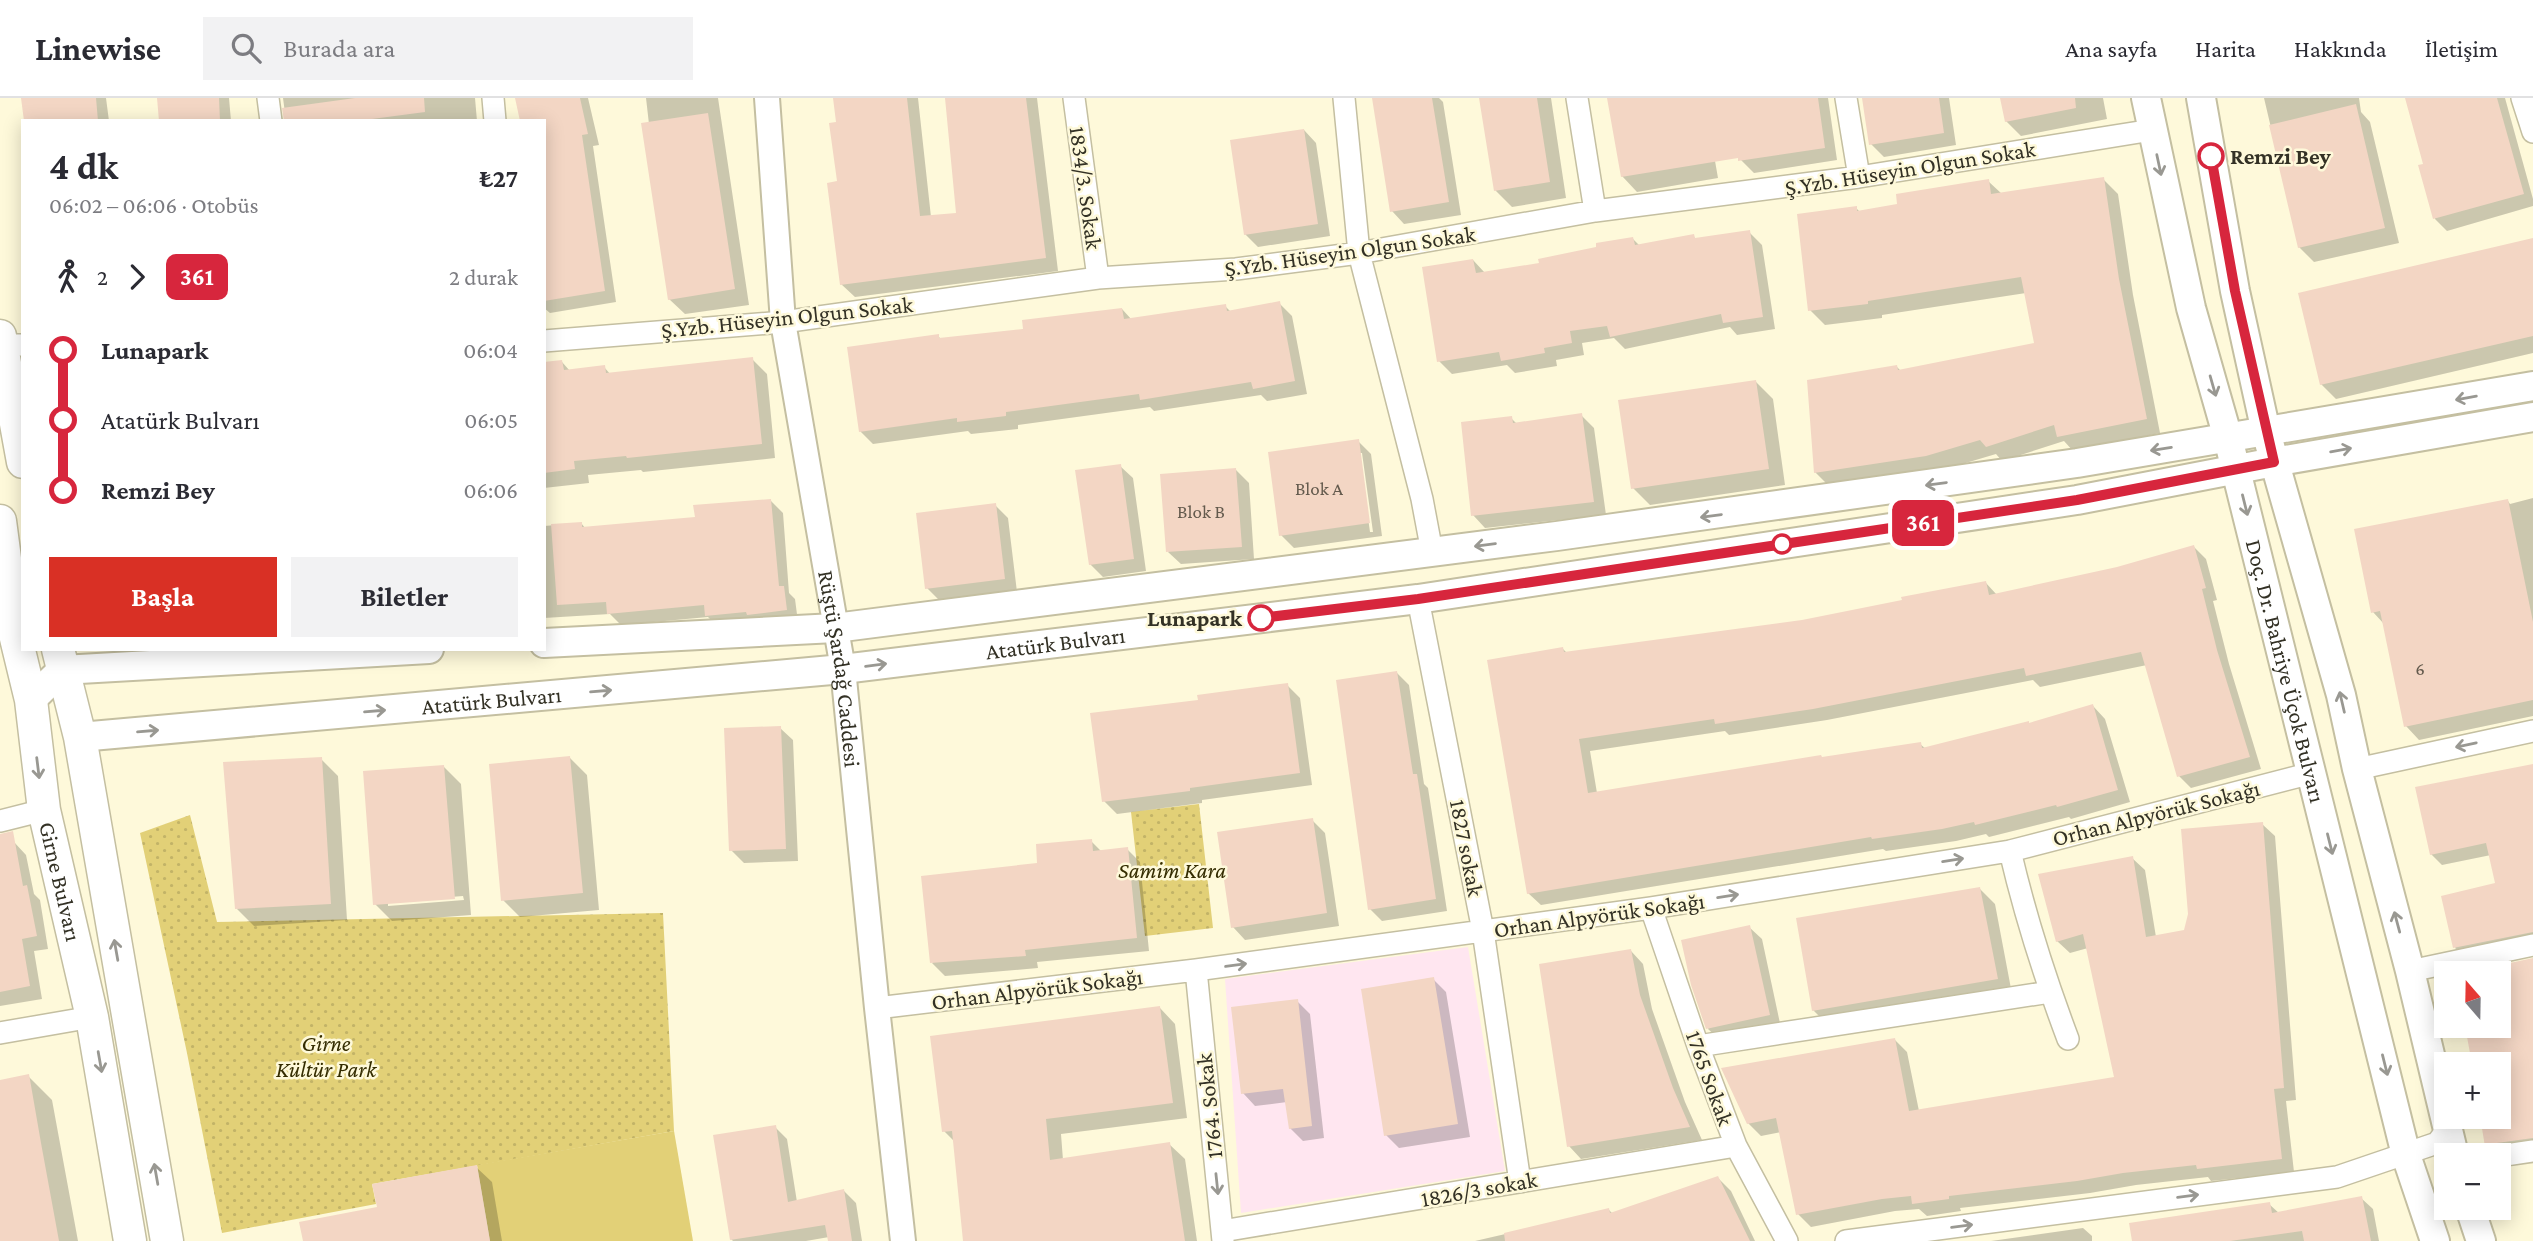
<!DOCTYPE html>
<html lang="tr">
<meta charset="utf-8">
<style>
:root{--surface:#fff;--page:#f2f2f3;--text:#2b2b33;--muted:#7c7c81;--line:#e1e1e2;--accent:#d93025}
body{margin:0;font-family:"Crimson Pro",serif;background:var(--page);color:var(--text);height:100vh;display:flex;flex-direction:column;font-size:26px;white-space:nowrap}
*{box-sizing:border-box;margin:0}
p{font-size:23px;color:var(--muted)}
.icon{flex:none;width:38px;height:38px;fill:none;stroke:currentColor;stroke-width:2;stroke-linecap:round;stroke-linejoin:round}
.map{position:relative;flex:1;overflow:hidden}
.panel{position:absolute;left:21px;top:21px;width:525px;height:532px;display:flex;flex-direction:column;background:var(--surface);border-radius:0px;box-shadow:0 4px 18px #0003}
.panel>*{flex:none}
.badge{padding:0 14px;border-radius:10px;font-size:24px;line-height:46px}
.needle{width:46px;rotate:340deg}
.fabs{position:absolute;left:2434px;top:863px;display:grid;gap:14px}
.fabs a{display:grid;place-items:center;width:77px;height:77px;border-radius:0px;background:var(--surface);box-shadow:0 4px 18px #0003;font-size:35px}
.map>.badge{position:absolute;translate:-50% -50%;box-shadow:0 0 0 4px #fff}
.legs{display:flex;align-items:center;gap:10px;height:77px;padding:0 28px;font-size:23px}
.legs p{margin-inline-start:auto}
.summary{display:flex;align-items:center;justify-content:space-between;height:119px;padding:0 28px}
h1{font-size:38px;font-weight:700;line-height:52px}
.action{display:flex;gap:14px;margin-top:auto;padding:14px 28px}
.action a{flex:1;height:80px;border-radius:0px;background:var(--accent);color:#fff;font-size:28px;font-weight:700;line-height:80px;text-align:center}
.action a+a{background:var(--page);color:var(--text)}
ul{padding:0 28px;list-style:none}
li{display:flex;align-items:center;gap:24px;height:70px;font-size:26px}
li i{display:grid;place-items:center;width:10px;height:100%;margin:0 9px;background:currentColor}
li i::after{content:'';width:18px;height:18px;margin:-9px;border:5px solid;border-radius:50%;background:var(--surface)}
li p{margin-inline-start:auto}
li:first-child i{background:linear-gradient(#0000 50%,currentColor 0)}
li:last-child i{background:linear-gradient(currentColor 50%,#0000 0)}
header{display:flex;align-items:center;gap:42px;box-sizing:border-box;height:98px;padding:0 35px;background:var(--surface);border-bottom:2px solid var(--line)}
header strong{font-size:33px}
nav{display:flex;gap:38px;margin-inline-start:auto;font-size:24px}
.search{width:490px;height:63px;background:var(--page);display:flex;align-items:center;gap:18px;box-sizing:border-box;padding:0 24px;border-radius:0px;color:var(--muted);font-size:26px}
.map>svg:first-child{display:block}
</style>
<header>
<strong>Linewise</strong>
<div class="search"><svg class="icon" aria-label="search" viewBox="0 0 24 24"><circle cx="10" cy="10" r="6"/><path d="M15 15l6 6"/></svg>Burada ara</div>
<nav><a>Ana sayfa</a><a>Harita</a><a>Hakkında</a><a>İletişim</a></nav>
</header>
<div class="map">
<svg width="2533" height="1143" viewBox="0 0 2533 1143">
<defs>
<pattern id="park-dots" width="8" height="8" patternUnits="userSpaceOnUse" patternTransform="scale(1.75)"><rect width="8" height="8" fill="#e2d077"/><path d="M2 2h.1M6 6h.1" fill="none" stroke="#c2b367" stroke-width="1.8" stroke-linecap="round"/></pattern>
</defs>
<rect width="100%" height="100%" fill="#fef9da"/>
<path fill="#ffe6f0" d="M1468,849L1505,1073L1241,1115L1225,881Z"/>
<path fill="url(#park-dots)" d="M1199,706L1213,830L1145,838L1131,714Z
M190,717L217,824L663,815L674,1033L372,1086L376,1106L222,1135L187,955L140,735Z"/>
<path fill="#e2d077" d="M674,1033L693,1143H490L477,1067Z"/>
<path fill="#0003" fill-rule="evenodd" d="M23,0H106L109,23H25Z
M159,0H229L231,23H161Z
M283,0H475L477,23H286Z
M517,0H588L599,47L593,48L616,204L550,215L544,210V23Z
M646,0H718L749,207L685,216L669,201Z
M835,0H918L931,119L958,116L947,0H1037L1058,173L855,199L841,186L838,25Z
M1373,0H1439L1443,4L1461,117L1404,126L1392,113Z
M1481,0H1551L1566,100L1512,109L1495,92Z
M1609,0H1704L1718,80L1637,94L1622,78Z
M1732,0H1828L1837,62L1754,75L1741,62Z
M1864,0H1949L1956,47L1884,59L1871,46Z
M2002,0H2103L2107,21L2021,38L2006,23Z
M2264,0H2359L2361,14L2370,24L2399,145L2314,164L2299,149Z
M2408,0H2505L2533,101V108L2447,133L2435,121L2420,69L2425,67Z
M1304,32L1316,45L1330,138L1258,149L1245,136Z
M2103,81L2118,96L2133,197L2160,335L2073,353L2064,343L2002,363L1996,356L1942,372L1830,389L1815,374L1896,268L1901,273L2036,246L2026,195L1882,217V220L1825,227L1810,212L1856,110L1860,114L1899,107L1988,83L2002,96Z
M1749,134L1762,147L1775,231L1737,237L1730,229L1625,251L1614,240L1582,245L1584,257L1556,262L1557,268L1515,275L1507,267L1452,276L1439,263L1473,162L1485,175L1541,166L1633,141L1640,148L1693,138L1697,142Z
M2533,141V255L2336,301L2321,286Z
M1279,205L1292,218L1307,296L1267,303L1261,297L1154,313L1150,309L1018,327V331L971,336L968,333L873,346L860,333L938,238L941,241L1025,233L1122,211L1132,222L1225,208L1231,214Z
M752,261L767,276L775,360L643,374L641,372L588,377L589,385L544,390V266L562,264L570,273L604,269L611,277Z
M1756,284L1773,301L1785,387L1650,407L1633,390Z
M1581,317L1594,330L1606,417L1485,430L1473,417L1511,320L1517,326Z
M1358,343L1371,356L1382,438L1294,450L1281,437ZM1359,355H1362L1373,434H1370Z
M1120,368L1133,380L1146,473L1103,479L1090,466Z
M1236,372L1249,385L1254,461L1181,466L1168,454Z
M2533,400V618L2419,642L2406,628L2384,526L2373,514L2508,403L2510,406Z
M771,403L783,415L789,495L795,501L798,524L718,529L708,519L621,527L610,516L544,520V428L581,425L586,431L697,421Z
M995,407L1008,420L1017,494L940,503L927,490Z
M2194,449L2206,461L2217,502L2213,503L2229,566L2261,671L2191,690L2179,678L2147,567L2040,589L2033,582L1827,622L1729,637L1725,633L1590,653L1597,695L1920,646L1926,651L2030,627L2093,608L2105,621L2130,704L2071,721L2069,719L1989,739L1986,736L1956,743L1886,753L1883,751L1541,807L1528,795L1563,551L1567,555L1802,524L1986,485L1997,497L2117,470Z
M115,551H166L122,558Z
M1397,575L1409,587L1424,686L1428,690L1447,813L1382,823L1370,811Z
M1287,587L1300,600L1312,687L1202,702V705L1117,716L1104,703L1200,603Z
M780,630L793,642L798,763L744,765L731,752Z
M570,660L587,677L599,812L520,819L503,802Z
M321,661L338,678L347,822L254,828L237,811Z
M2533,667V846L2466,860L2455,850L2497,786L2491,757L2442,767L2431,756Z
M444,669L461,686L471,817L392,823L375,806ZM463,798L464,802L388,808V804Z
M1312,722L1325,735L1339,828L1245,842L1233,829Z
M2262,726L2275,738L2296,1002L2286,1003L2294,1074L2211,1083L2208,1079L2136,1087L2090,1095L1960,1110L1961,1113L1927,1118L1919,1111L1895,1113L1811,1129L1798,1116L1781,1034L1761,1038L1748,1025L1894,941L1907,954L1919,1013L2116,981L2088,850L2070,855L2057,843L2132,760L2145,772L2156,839L2186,834Z
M1091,743L1102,754L1127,751L1140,764L1149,853L1037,864L1038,870L945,878L932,865L1039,767Z
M14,744L26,757L34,796L40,802L48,851L34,853L42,901L0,908V747Z
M1980,791L1995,806L2012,896L1828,927L1813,912Z
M1749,829L1762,841L1781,930L1721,943L1708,931Z
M1631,853L1643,866L1652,911L1685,1004L1702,1042L1581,1061L1569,1048Z
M2533,862V1052L2495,1057L2487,1049L2482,1018H2499V966H2474L2467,928H2499V875H2472Z
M1433,881L1446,894L1470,1039L1399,1050L1386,1037Z
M1297,903L1310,916L1324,1040L1303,1043L1290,1030L1287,1004L1255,1008L1243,995Z
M1160,910L1175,926L1187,1020L1061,1036L1063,1062L1169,1046L1185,1061L1197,1143H964L955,1044L944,1033Z
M28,978L52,1002L78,1143H0V983Z
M775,1029L787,1041L797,1104L844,1093L856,1105L862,1143H830L829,1139L806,1143H733L731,1141Z
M476,1069L492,1084L502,1143H304Z
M1718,1080L1731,1093L1755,1143H1644Z
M2361,1100L2373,1111L2379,1143H2133L2269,1106L2280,1116Z
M1609,1112L1623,1126L1627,1143H1475Z
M2083,1130L2092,1138V1143H1991Z"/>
<path fill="#f3d6c4" d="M21,0H96L98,23H24Z
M157,0H219L220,23H159Z
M355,0H424L425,14L357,23H284L282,10Z
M515,0H580L588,36L582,37L605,193L544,203V23H520Z
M833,0H907L920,118L956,115L945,0H1026L1046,160L840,187L827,85L837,83L829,25L836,24Z
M1372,0H1432L1449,104L1390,114Z
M1479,0H1537L1550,84L1494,93Z
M1607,0H1818L1825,50L1738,63V60L1621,79Z
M1862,0H1939L1944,35L1869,47Z
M2000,0H2075L2076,10L2005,24Z
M2405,0H2497L2524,96L2433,121L2418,67L2423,66Z
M2356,6L2385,130L2298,150L2269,27Z
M708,15L735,191L668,202L641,25Z
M1304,31L1318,126L1244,137L1230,42Z
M2104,79L2119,181L2147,321L2057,339L2054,327L1986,349L1980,342L1926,358L1814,375L1807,282L1897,267L1898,272L2034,245L2021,179L1868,203V206L1808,213L1797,116L1857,108V113L1897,106L1896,96L1989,81L1991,96Z
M1750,132L1763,219L1723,225L1721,216L1610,239L1607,228L1570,233L1572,245L1544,250L1545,255L1501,263L1499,254L1437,264L1422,169L1473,161L1476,175L1539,165L1538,161L1596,149V145L1633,139L1635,147L1694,136L1695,140Z
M2533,140V238L2320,287L2298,195Z
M1280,203L1295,283L1253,291L1251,284L1140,302L1139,296L1006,314V318L957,324V320L859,334L847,249L939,236V240L1023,231L1022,222L1122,210L1124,221L1226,206L1227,213Z
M753,259L762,346L627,360L626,358L574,363L575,371L544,375V264L562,262L564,272L605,267L606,275Z
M1756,282L1769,371L1631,391L1618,302Z
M1582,315L1594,404L1471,418L1461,324L1512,318L1513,325Z
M1359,341L1370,425L1279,438L1268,354Z
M1121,366L1134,461L1089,467L1075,372Z
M1236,370L1242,449L1166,454L1160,376Z
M771,401L779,488H784L787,512L747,517L746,514L705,518L704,507L607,516L606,504L557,507L551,426L582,424V429L695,419L693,407Z
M2508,401L2533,524V602L2404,629L2380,513L2371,515L2354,431Z
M996,405L1005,481L925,491L916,415Z
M2194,447L2206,490L2202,491L2217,552L2250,659L2177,679L2141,554L2026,578L2024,570L1813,611L1715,626L1714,621L1579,641L1588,695L1821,657L1822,659L1921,644L1922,650L2029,623V625L2093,606L2118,692L2057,709L2056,707L1975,727L1974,724L1942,731L1872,741L1871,739L1527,796L1487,562L1563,549L1564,554L1802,522L1902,502L1901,499L1986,483L1989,497L2117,469Z
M1397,573L1413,676H1417L1436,801L1368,812L1336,582Z
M1288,585L1300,675L1190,690V693L1102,704L1090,615L1198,602L1197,597Z
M781,628L786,751L729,753L724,630Z
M570,658L583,795L501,803L489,666Z
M322,659L331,806L235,811L223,664Z
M2533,666V834L2453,850L2441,798L2495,785L2486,745L2430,757L2415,689Z
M444,667L455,801L373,807L363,673Z
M1313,720L1327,815L1231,830L1217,734Z
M2263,724L2284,990L2274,991L2282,1061L2197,1071L2196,1067L2123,1075L2077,1083L1949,1098V1101L1912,1106L1911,1098L1882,1101L1796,1117L1776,1020L1747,1026L1721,970L1895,940L1909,1013L2114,979L2083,836L2056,844L2038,776L2133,758L2146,839L2184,832L2188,816L2181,731Z
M13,733L23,788L27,787L37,838L22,841L30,888L0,894V736Z
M1092,741L1093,753L1128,749L1137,840L1025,852L1026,858L930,865L921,778L1037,765L1036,746Z
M1980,789L1998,881L1812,913L1796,820Z
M1750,827L1770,917L1706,931L1691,887L1681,842Z
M1631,851L1640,897L1673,990L1690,1029L1567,1049L1539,866Z
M2533,860V1040L2497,1045L2485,1049L2480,1018H2499V966H2472L2465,928H2499V875H2464Z
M1434,879L1458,1026L1384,1038L1361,891Z
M1298,901L1312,1028L1289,1031L1283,991L1241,996L1231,909Z
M1160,908L1173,1005L1046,1021L1050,1062L1170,1044L1185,1143H963L952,1033L942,1034L930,938Z
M29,976L41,1045L59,1143H0V982Z
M776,1027L788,1104L844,1091L852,1143H828L825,1127L730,1142L713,1037Z
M477,1067L490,1143H303L299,1124L377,1109L372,1086Z
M1718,1078L1750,1143H1505L1504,1135L1609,1110L1610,1115Z
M2362,1098L2371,1143H2304L2302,1133L2230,1143H2132L2129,1125L2270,1104L2272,1115Z"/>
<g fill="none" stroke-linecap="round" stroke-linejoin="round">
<g stroke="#c4bfa1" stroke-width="24">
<path id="minor" d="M268,0L271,23
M493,0L495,23
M1074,0L1098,180
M1344,0L1359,155L1422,401L1432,454
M1577,0L1595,113
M1846,0L1859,79
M2522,0L2533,34
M544,243L783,224L1098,180L1236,171L1359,155L1595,113L1859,79L2152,32
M1,247H23
M1418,501L1483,833L1520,1084
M2357,671L2533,633
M0,723L44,712
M2010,753C2025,817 2045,880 2068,941
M1651,810L1698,948L1736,1048L1787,1143
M1196,872L1223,1143
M2410,873L2533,847
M877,910L1196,872L1651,810L2010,753L2312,675
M0,935L92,919
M1698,948L2050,894
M2499,1058L2533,1053
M1222,1133L1736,1048
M1846,1143L2337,1079L2437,1045L2447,1032"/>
</g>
<g stroke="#c4bfa1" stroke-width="28">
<g id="tertiary">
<path id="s1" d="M767,0L783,224L843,571L877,910L903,1143"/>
</g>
</g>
<g stroke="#c4bfa1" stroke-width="32">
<g id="secondary">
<path id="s2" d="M2146,0L2191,210L2228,340L2406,1057L2435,1143"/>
<path d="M2201,0L2235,193L2266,334L2341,597L2357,671L2410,873L2454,1057"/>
<path d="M544,545L835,530L1557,438L2077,365L2533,288"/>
<path d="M31,602L62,572L429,551"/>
<path id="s3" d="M80,639L843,571L1418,501L2077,402L2274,364L2533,319"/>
<path d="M2470,1110L2481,1143"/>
</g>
</g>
<g stroke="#c4bfa1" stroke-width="35">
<g id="primary">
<path d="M0,238L23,364"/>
<path id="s4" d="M0,423L15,536L31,602L44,712L92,919L130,1143"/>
<path d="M58,551L80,639L167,1143"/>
</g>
</g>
<use href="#minor" stroke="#fff" stroke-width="21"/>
<use href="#tertiary" stroke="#fff" stroke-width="24"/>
<use href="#secondary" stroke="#fff" stroke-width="28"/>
<use href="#primary" stroke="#fff" stroke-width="32"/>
</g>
<defs><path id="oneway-shaft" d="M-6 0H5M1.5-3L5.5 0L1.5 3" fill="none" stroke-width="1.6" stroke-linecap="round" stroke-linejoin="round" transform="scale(1.75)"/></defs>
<g stroke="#999892">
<use href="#oneway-shaft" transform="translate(2159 67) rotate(78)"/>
<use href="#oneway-shaft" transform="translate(2213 288) rotate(74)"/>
<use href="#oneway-shaft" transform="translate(2466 300) rotate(170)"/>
<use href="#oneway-shaft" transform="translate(2161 351) rotate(171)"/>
<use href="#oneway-shaft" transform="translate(2341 352) rotate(-10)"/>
<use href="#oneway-shaft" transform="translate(1936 386) rotate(172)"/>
<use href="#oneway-shaft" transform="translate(2245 407) rotate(76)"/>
<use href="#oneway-shaft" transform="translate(1711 418) rotate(172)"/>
<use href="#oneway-shaft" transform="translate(1485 447) rotate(173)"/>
<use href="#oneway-shaft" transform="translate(876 567) rotate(-7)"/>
<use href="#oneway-shaft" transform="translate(601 593) rotate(-5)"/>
<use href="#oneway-shaft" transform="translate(2342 604) rotate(-103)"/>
<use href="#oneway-shaft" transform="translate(375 613) rotate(-5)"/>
<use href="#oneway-shaft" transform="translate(148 633) rotate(-5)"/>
<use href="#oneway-shaft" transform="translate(2466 647) rotate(168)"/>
<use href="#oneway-shaft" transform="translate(38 670) rotate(83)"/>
<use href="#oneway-shaft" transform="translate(2330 746) rotate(76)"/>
<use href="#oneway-shaft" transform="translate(1953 762) rotate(-9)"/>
<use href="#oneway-shaft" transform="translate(1728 798) rotate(-9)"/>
<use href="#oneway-shaft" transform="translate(2397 824) rotate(-105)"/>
<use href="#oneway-shaft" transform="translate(116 852) rotate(-100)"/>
<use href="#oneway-shaft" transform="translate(1236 867) rotate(-8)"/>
<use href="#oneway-shaft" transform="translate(100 964) rotate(80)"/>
<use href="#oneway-shaft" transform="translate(2385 967) rotate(76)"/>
<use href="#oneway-shaft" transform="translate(156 1076) rotate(-100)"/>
<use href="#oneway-shaft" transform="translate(1217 1086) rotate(84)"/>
<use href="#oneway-shaft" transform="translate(2188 1098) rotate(-7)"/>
<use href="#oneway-shaft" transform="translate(1962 1128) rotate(-7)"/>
</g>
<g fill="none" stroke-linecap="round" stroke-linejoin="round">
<g stroke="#fff" stroke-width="16">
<path id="line-1" d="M1261,520L1418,501L2077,402L2274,364L2235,193L2211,58"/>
</g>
<use href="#line-1" stroke="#d7263d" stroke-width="10"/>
</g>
<g fill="#fff" stroke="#d7263d" stroke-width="3.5">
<circle cx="2211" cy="58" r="12"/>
<circle cx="1782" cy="446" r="9"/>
<circle cx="1261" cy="520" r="12"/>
</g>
<g text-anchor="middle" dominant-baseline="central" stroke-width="5" stroke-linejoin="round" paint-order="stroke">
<g font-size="19" fill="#635a4d">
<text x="1319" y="390">Blok A</text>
<text x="1201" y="413">Blok B</text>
<text x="2420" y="570">6</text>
</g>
<g font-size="23" font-weight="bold" fill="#333125" stroke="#fef9da" text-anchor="start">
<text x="2230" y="58">Remzi Bey</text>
<text x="1242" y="520" text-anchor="end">Lunapark</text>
</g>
<g font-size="23" fill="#333125" stroke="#fef9da">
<text transform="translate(1910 70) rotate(-9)">Ş.Yzb. Hüseyin Olgun Sokak</text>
<text transform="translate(1086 90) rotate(82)">1834/3. Sokak</text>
<text transform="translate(1350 153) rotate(-8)">Ş.Yzb. Hüseyin Olgun Sokak</text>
<text transform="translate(787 219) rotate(-6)">Ş.Yzb. Hüseyin Olgun Sokak</text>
<text stroke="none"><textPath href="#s3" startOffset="980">Atatürk Bulvarı</textPath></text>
<text stroke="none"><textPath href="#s1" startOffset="576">Rüştü Şardağ Caddesi</textPath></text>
<text stroke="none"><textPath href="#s2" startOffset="590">Doç. Dr. Bahriye Üçok Bulvarı</textPath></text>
<text stroke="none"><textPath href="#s3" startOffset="413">Atatürk Bulvarı</textPath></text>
<text transform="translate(2156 715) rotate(-14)">Orhan Alpyörük Sokağı</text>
<text transform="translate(1467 750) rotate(79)">1827 sokak</text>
<text stroke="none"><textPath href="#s4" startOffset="366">Girne Bulvarı</textPath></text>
<text transform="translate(1599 817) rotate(-8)">Orhan Alpyörük Sokağı</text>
<text transform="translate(1037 891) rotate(-7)">Orhan Alpyörük Sokağı</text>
<text transform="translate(1710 980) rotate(70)">1765 Sokak</text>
<text transform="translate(1209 1008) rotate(-96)">1764. Sokak</text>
<text transform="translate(1479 1091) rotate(-10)">1826/3 sokak</text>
</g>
<g font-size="23" font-style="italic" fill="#342c00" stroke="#fef9da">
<text x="1172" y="772">Samim Kara</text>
<text x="326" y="945">Girne<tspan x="326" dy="26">Kültür Park</tspan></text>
</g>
</g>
</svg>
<div class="fabs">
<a><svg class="needle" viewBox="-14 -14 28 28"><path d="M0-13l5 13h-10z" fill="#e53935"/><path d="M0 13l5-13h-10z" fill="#7c7c81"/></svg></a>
<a>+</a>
<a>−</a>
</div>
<b class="badge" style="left:1923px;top:425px;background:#d7263d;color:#fff">361</b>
<section class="panel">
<div class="summary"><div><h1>4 dk</h1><p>06:02 – 06:06 · Otobüs</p></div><b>₺27</b></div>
<div class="legs"><svg class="icon" aria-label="walk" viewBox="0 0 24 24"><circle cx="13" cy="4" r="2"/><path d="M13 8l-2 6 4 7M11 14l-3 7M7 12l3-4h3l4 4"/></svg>2<svg class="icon" aria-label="forward" viewBox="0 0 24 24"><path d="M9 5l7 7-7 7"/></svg><b class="badge" style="background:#d7263d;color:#fff">361</b><p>2 durak</p></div>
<ul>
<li><i style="color:#d7263d"></i><b>Lunapark</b><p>06:04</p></li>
<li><i style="color:#d7263d"></i><span>Atatürk Bulvarı</span><p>06:05</p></li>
<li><i style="color:#d7263d"></i><b>Remzi Bey</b><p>06:06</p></li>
</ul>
<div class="action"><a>Başla</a><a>Biletler</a></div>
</section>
</div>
